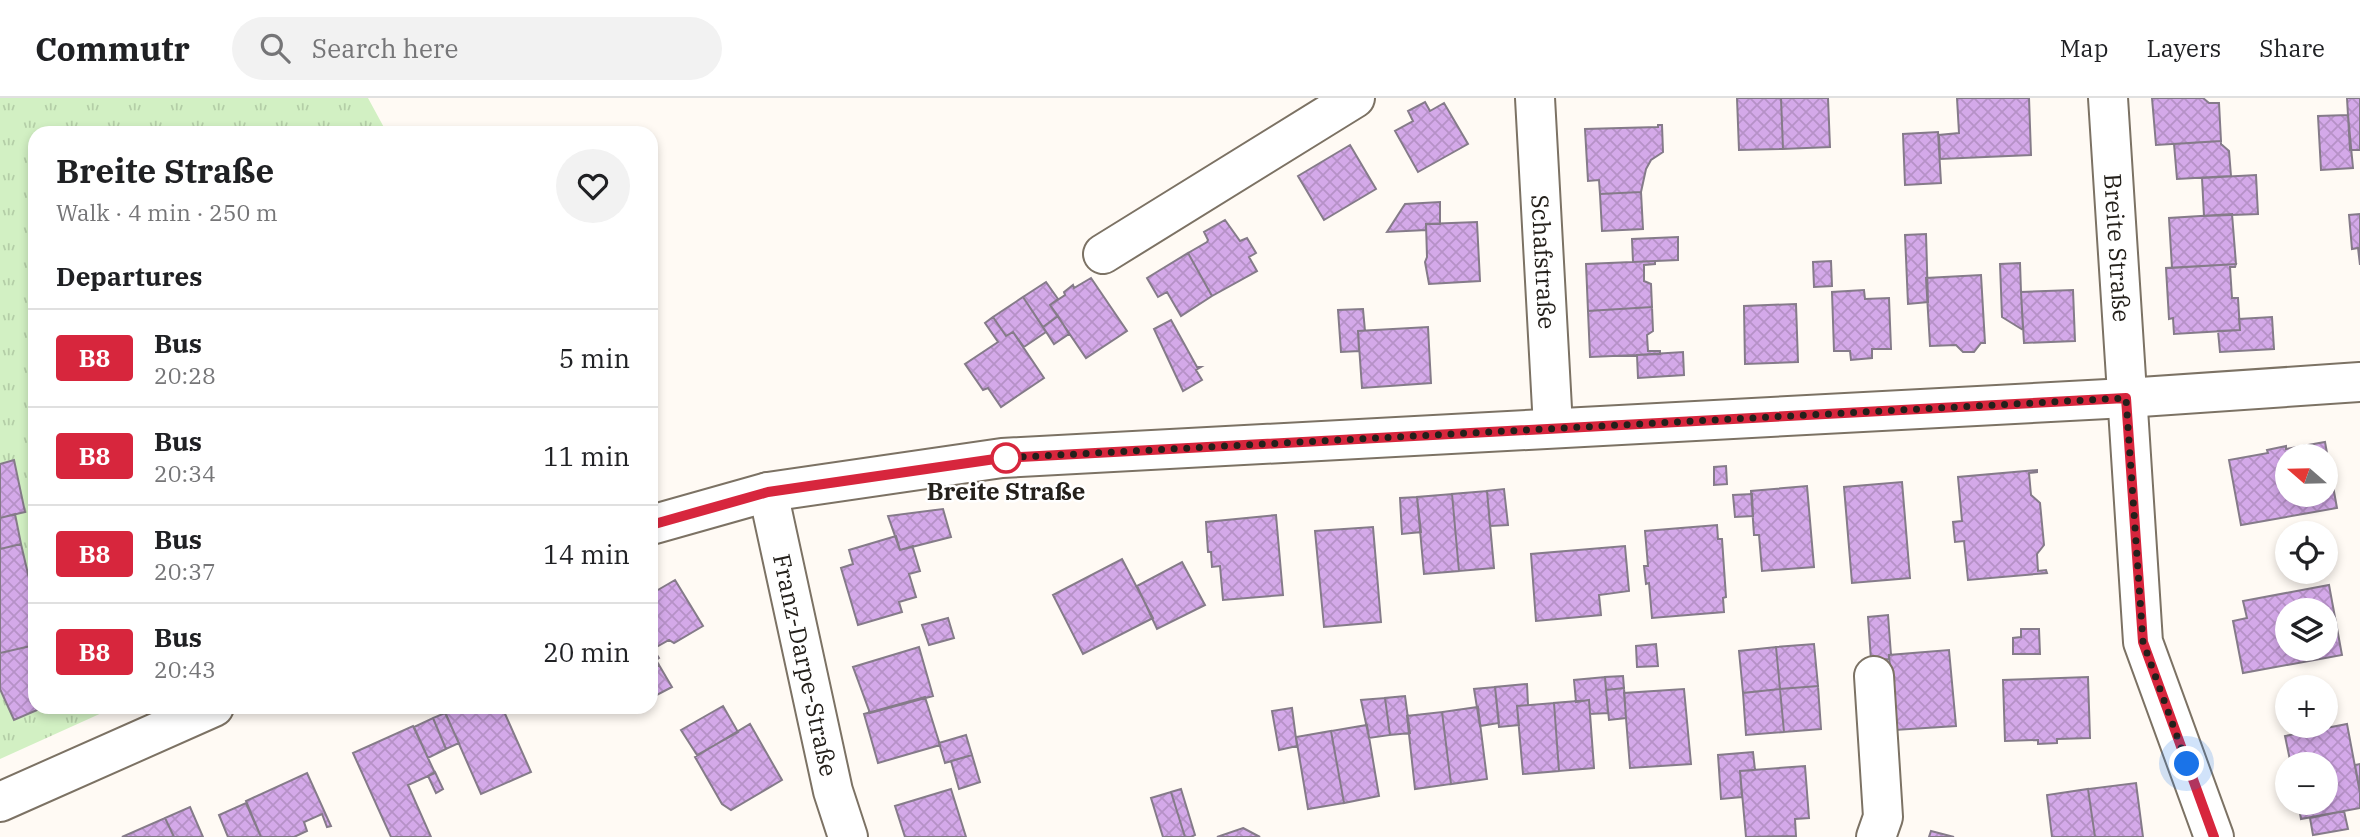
<!DOCTYPE html>
<meta charset="utf-8">
<style>
:root{--surface:#fff;--page:#f2f2f2;--text:#202124;--muted:#757577;--line:#e0e0e0}
body{margin:0;font-family:"IBM Plex Serif",serif;background:var(--page);color:var(--text);height:100vh;display:flex;flex-direction:column;font-size:26px;white-space:nowrap}
*{box-sizing:border-box;margin:0}
p{font-size:23px;color:var(--muted)}
.icon{flex:none;width:38px;height:38px;fill:none;stroke:currentColor;stroke-width:2;stroke-linecap:round;stroke-linejoin:round}
.map{position:relative;flex:1;overflow:hidden}
.side{position:absolute;left:28px;top:28px;width:630px;height:588px;display:flex;flex-direction:column;background:var(--surface);border-radius:21px;box-shadow:0 4px 10px #0003}
.side>*{flex:none}
.badge{padding:0 14px;border-radius:5px;font-size:24px;line-height:46px}
.needle{width:46px;rotate:290deg}
.controls{position:absolute;left:2275px;top:346px;display:grid;gap:14px}
.controls a{display:grid;place-items:center;width:63px;height:63px;border-radius:50%;background:var(--surface);box-shadow:0 4px 10px #0003;font-size:35px}
.you{position:absolute;width:35px;height:35px;margin:-18px;border:5px solid #fff;border-radius:50%;background:#1a73e8;box-shadow:0 0 0 10px #1a73e833}
.map>.badge{position:absolute;translate:-50% -50%;box-shadow:0 0 0 4px #fff}
h2{padding:0 28px;font-size:26px;line-height:63px}
.round{display:grid;place-items:center;flex:none;width:74px;height:74px;border-radius:37px;background:var(--page)}
.overview{display:flex;align-items:center;justify-content:space-between;height:119px;padding:0 28px}
h1{font-size:33px;font-weight:700;line-height:52px}
ul{padding:0;list-style:none}
li{display:flex;align-items:center;gap:21px;height:98px;padding:0 28px;border-top:2px solid var(--line)}
li div{flex:1}
li b{display:block;font-size:26px}
li em{font-style:normal}
li .badge{min-width:77px;font-weight:700;text-align:center}
header{display:flex;align-items:center;gap:42px;box-sizing:border-box;height:98px;padding:0 35px;background:var(--surface);border-bottom:2px solid var(--line)}
header strong{font-size:33px}
nav{display:flex;gap:38px;margin-inline-start:auto;font-size:24px}
.search{width:490px;height:63px;background:var(--page);display:flex;align-items:center;gap:18px;box-sizing:border-box;padding:0 24px;border-radius:38px;color:var(--muted);font-size:26px}
.map>svg:first-child{display:block}
</style>
<header>
<strong>Commutr</strong>
<div class="search"><svg class="icon" aria-label="search" viewBox="0 0 24 24"><circle cx="10" cy="10" r="6"/><path d="M15 15l6 6"/></svg>Search here</div>
<nav><a>Map</a><a>Layers</a><a>Share</a></nav>
</header>
<div class="map">
<svg width="2360" height="739" viewBox="0 0 2360 739">
<defs>
<pattern id="grass-tufts" width="24" height="20" patternUnits="userSpaceOnUse" patternTransform="scale(1.75)"><rect width="24" height="20" fill="#d2f0c3"/><path d="M3 7l-1-3M5 7V3M7 7l1-3M15 17l-1-3M17 17v-4M19 17l1-3" fill="none" stroke="#b4cea7"/></pattern>
<pattern id="building-cross-hatch" width="8" height="8" patternUnits="userSpaceOnUse" patternTransform="scale(1.75)"><rect width="8" height="8" fill="#d4a9e9"/><path d="M0 0l8 8M0 8l8-8" fill="none" stroke="#b691c7"/></pattern>
</defs>
<rect width="100%" height="100%" fill="#fffaf4"/>
<path fill="url(#grass-tufts)" d="M0,0H368L387,35H35V609H115L0,661Z"/>
<path fill="url(#building-cross-hatch)" stroke="#857b89" stroke-width="2" fill-rule="evenodd" d="M1737,0H1781L1783,51L1739,52Z
M1781,0H1828L1830,49L1783,51Z
M1957,0H2029L2031,57L1940,61L1939,37L1959,35Z
M2152,0H2203L2209,5H2219L2221,43L2156,47Z
M2347,0H2360V52H2350Z
M1425,4L1430,13L1444,5L1468,46L1418,74L1395,33L1413,23L1408,13Z
M2348,17L2353,70L2321,72L2318,18Z
M1658,27H1662L1663,54L1651,62L1646,71L1641,94L1600,96L1599,82L1588,83L1585,31L1658,29Z
M1938,34L1941,85L1905,87L1903,36Z
M2221,43V46L2229,53L2231,78L2177,81L2174,46Z
M1350,47L1376,91L1324,122L1298,78Z
M2256,77L2258,116L2204,118L2202,80Z
M1641,94L1643,131L1602,133L1600,96Z
M1440,104V126H1426V132L1387,134L1405,106Z
M2232,116L2236,166L2172,170L2169,120Z
M2360,116V167L2358,150L2352,151L2349,117Z
M1225,122L1240,143L1247,140L1256,155L1249,159L1257,173L1212,198L1188,155L1207,144L1208,142L1204,134Z
M1477,124L1480,183L1429,186L1425,164L1427,159L1426,126Z
M1926,136L1928,204L1908,206L1905,137Z
M1678,139V162L1633,164L1632,141Z
M1188,155L1212,198L1181,218L1167,194L1158,199L1147,180Z
M1655,163V166L1644,167V183L1651,186L1652,209L1588,213L1586,166Z
M1831,163L1832,188L1814,189L1813,164Z
M2020,165L2021,194L2023,232L2002,219L2000,166Z
M2236,166L2235,169H2230L2232,200H2238L2240,232L2174,236L2173,220L2169,221L2166,170Z
M1981,177L1985,245H1981L1974,254H1963L1956,247L1930,248L1926,180Z
M1091,180L1127,233L1086,260L1050,207L1065,197L1064,194L1073,187L1074,190Z
M1046,184L1058,201L1050,207L1058,218L1043,229L1023,199Z
M1864,192L1865,201L1889,200L1891,251H1872V260L1851,262L1850,253H1834L1832,194Z
M2073,192L2075,243L2024,245L2021,194Z
M1023,199L1046,234L1024,249L1013,234L1006,238L993,219Z
M1796,206L1798,264L1745,266L1744,208Z
M1652,209L1653,233L1647,237L1648,253H1660V256L1590,259L1588,213Z
M1363,211L1365,233H1358L1359,253L1341,254L1338,212Z
M1058,218L1069,236L1054,246L1043,229Z
M993,219L1006,238L1013,234L1044,280L1001,309L988,290L983,292L965,266L998,244L985,225Z
M2272,219L2274,251L2220,254L2218,233L2240,232L2239,221Z
M1171,222L1197,269H1201L1196,272L1202,282L1183,293L1154,231Z
M1428,229L1431,285L1362,290L1358,233Z
M1683,254L1684,277L1638,280L1637,257Z
M2325,344L2337,410L2241,427L2229,362L2268,355L2267,352L2286,348V351ZM2287,359H2326V397H2287Z
M14,362L25,414L0,420V366Z
M1726,368L1727,386L1714,387V369Z
M2037,372V374L2029,375L2031,397L2040,405L2044,447L2037,456L2038,473L2046,472L2047,475L1968,482L1964,443L1955,444L1953,424L1962,423L1958,379Z
M1902,384L1910,480L1852,485L1844,389Z
M1807,388L1814,469L1762,473L1759,437H1754L1751,393Z
M1504,391L1508,427L1490,428L1487,393Z
M1487,393L1494,470L1459,473L1452,396Z
M1452,396L1459,473L1424,476L1417,399Z
M1752,396L1753,418L1735,419L1733,397Z
M1417,399L1421,434L1402,436L1400,400Z
M943,411L951,439L900,452L888,418Z
M15,416L21,446L0,451V420Z
M1276,417L1283,497L1223,502L1220,468L1212,469L1211,454H1208L1206,424Z
M1717,427L1718,441H1722L1726,499L1723,500L1724,514L1652,520L1649,485L1646,486L1644,468H1648L1645,433Z
M1373,429L1381,524L1324,529L1315,433Z
M896,438L900,452L913,448V450L920,473L909,476L916,499L899,504L902,514L858,527L841,470L853,466L849,452Z
M21,446L35,506V547L0,555V451Z
M1625,448L1629,493L1599,497L1601,517L1536,523L1531,456Z
M1122,461L1153,520L1083,556L1053,497Z
M1182,464L1205,507L1157,531L1137,488Z
M675,482L703,528L674,545L669,542L653,551L659,560L656,562L651,554V496Z
M2329,487L2342,557L2243,575L2233,523L2247,520L2243,503ZM2287,513H2326V551H2287Z
M1888,517L1891,557H1889V561L1871,562L1868,519Z
M948,520L954,540L929,547L922,527Z
M2021,531H2039L2040,556H2013V540L2021,539Z
M1656,546L1658,568L1637,569L1636,548Z
M1814,546L1818,588L1780,591L1776,549Z
M35,547V609H44L14,622L0,591V555Z
M919,549L933,598L870,615L853,569Z
M1776,549L1780,591L1743,595L1739,553Z
M1949,552L1956,628L1895,632L1889,557Z
M651,554L659,567L651,572Z
M659,567L672,589L655,598L651,591V572Z
M1623,578L1624,590L1606,592L1605,579Z
M1605,579L1608,615L1590,616L1589,602L1576,604L1574,582Z
M2088,579L2090,640L2057,641V645L2038,646V642L2005,643L2003,582Z
M1527,586L1528,607L1517,608L1519,627L1499,629L1495,589Z
M1818,588L1821,631L1784,634L1780,591Z
M1495,589L1499,625L1480,628L1474,591Z
M1624,590L1626,620L1609,622L1606,592Z
M1684,591L1691,666L1630,670L1624,595Z
M1780,591L1784,634L1746,637L1743,595Z
M1405,598L1410,635L1390,637L1385,600Z
M925,599L940,647L878,665L864,616Z
M1385,600L1390,637L1369,640L1361,602Z
M1589,602L1594,670L1559,673L1554,605Z
M1554,605L1559,673L1523,676L1517,608Z
M723,608L738,634L697,657L681,632Z
M455,609H502L531,674L481,696L445,614Z
M1478,609L1487,681L1451,686L1442,614Z
M1292,610L1297,648L1279,652L1272,613Z
M1442,614L1451,686L1415,691L1407,618Z
M445,615L459,645L446,651L433,620Z
M433,620L446,651L428,660L414,629Z
M750,626L782,682L731,712L722,706L695,659Z
M2347,626L2360,695V710L2301,721L2298,705H2326V667H2291L2285,638Z
M1367,627L1379,698L1344,705L1331,633Z
M413,628L435,675L408,687L431,739H391L353,655Z
M1331,633L1344,705L1308,711L1296,639Z
M966,637L972,657L945,665L939,645Z
M1753,654L1755,672L1740,673L1742,699L1721,701L1718,657Z
M972,657L980,684L959,691L951,663Z
M2360,666V694L2355,667Z
M1805,668L1809,720L1795,721L1796,738L1746,739L1740,673Z
M435,674L443,691L436,695L428,678Z
M307,675L331,728L327,729L322,716L304,724L307,733L294,739H261L246,703Z
M2136,685L2143,739H2095L2088,691Z
M951,691L966,739H905L895,708Z
M1181,691L1195,737L1191,739H1185L1171,694Z
M2088,691L2095,739H2052L2047,697Z
M1171,694L1185,739H1163L1151,700Z
M246,705L261,739H228L219,717Z
M190,709L203,739H174L165,720Z
M2344,713L2348,731L2313,737L2310,720Z
M165,720L174,739H122Z
M1243,730L1260,739H1217Z
M1931,733L1954,739H1929Z"/>
<g fill="none" stroke-linecap="round" stroke-linejoin="round">
<g stroke="#7c7264" stroke-width="42">
<g id="minor">
<path id="s1" d="M1535,0L1553,329"/>
<path id="s2" d="M2108,0L2143,544L2214,739"/>
<path d="M1103,156L1355,0"/>
<path id="s3" d="M768,394L833,693L848,739"/>
<path d="M651,427L768,394L1002,360L2126,300L2360,284"/>
<path d="M1874,578L1883,719L1876,739"/>
<path d="M0,704L214,609"/>
</g>
</g>
<use href="#minor" stroke="#fff" stroke-width="38"/>
</g>
<g fill="none" stroke-linecap="round" stroke-linejoin="round">
<g stroke="#fff" stroke-width="16">
<path id="line" d="M651,427L768,394L1002,360L2126,300L2143,544L2214,739"/>
</g>
<use href="#line" stroke="#d7263d" stroke-width="10"/>
<path stroke="#24201b" stroke-width="7" stroke-dasharray="0 12.6" d="M1006,360H1002L2126,300L2143,544L2187,666"/>
</g>
<circle fill="#fff" stroke="#d7263d" stroke-width="3.5" cx="1006" cy="360" r="14"/>
<g text-anchor="middle" dominant-baseline="central" stroke-width="5" stroke-linejoin="round" paint-order="stroke">
<g font-size="24" fill="#24201b" stroke="#fff">
<text stroke="none"><textPath href="#s2" startOffset="150">Breite Straße</textPath></text>
<text stroke="none"><textPath href="#s1" startOffset="164">Schafstraße</textPath></text>
<text stroke="none"><textPath href="#s3" startOffset="177">Franz-Darpe-Straße</textPath></text>
</g>
<g font-size="24" font-weight="bold" fill="#24201b" stroke="#fff">
<text x="1006" y="393">Breite Straße</text>
</g>
</g>
</svg>
<div class="controls">
<a><svg class="needle" viewBox="-14 -14 28 28"><path d="M0-13l5 13h-10z" fill="#e53935"/><path d="M0 13l5-13h-10z" fill="#757577"/></svg></a>
<a><svg class="icon" aria-label="locate" viewBox="0 0 24 24"><circle cx="12" cy="12" r="6"/><path d="M12 2v4M12 18v4M2 12h4M18 12h4"/></svg></a>
<a><svg class="icon" aria-label="layers" viewBox="0 0 24 24"><path d="M12 4l9 5-9 5-9-5zM3 14l9 5 9-5"/></svg></a>
<a>+</a>
<a>−</a>
</div>
<div class="you" style="left:2187px;top:666px"></div>
<section class="side">
<div class="overview"><div><h1>Breite Straße</h1><p>Walk · 4 min · 250 m</p></div><a class="round"><svg class="icon" aria-label="heart" viewBox="0 0 24 24"><path d="M12 20l-8-8c-3-5 5-10 8-4 3-6 11-1 8 4z"/></svg></a></div>
<h2>Departures</h2>
<ul>
<li><span class="badge" style="background:#d7263d;color:#fff">B8</span><div><b>Bus</b><p>20:28</p></div><em>5 min</em></li>
<li><span class="badge" style="background:#d7263d;color:#fff">B8</span><div><b>Bus</b><p>20:34</p></div><em>11 min</em></li>
<li><span class="badge" style="background:#d7263d;color:#fff">B8</span><div><b>Bus</b><p>20:37</p></div><em>14 min</em></li>
<li><span class="badge" style="background:#d7263d;color:#fff">B8</span><div><b>Bus</b><p>20:43</p></div><em>20 min</em></li>
</ul>
</section>
</div>
